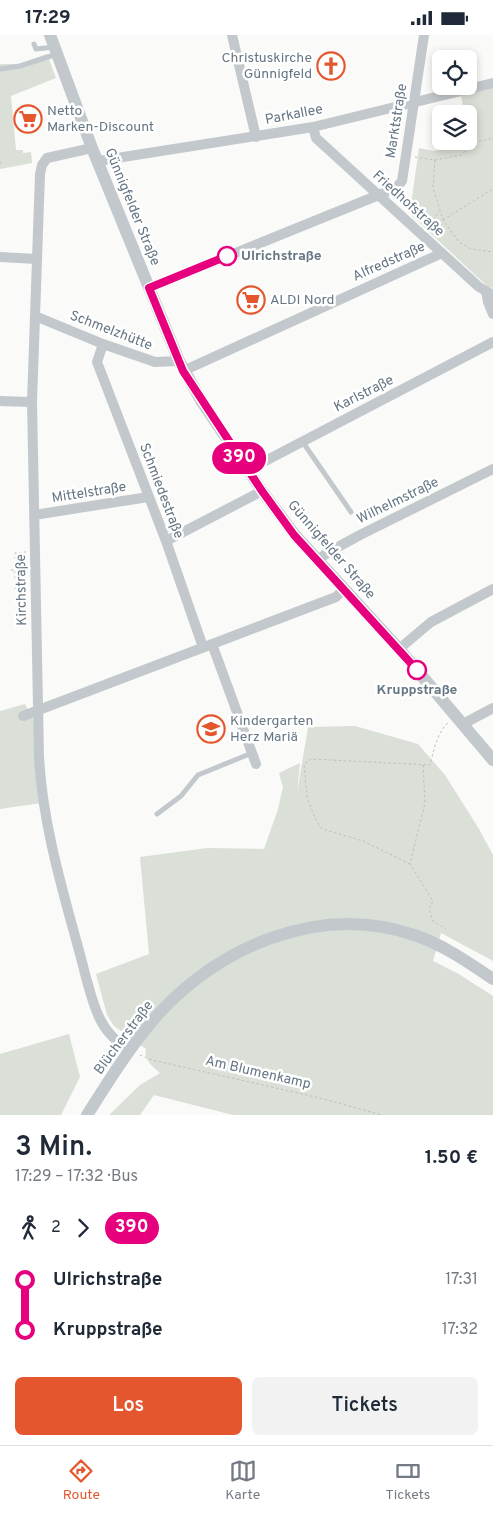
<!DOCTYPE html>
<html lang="de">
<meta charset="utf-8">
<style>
:root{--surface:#fff;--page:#f2f2f3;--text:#1f2937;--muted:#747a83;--line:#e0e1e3;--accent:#e4572e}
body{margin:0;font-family:Overpass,sans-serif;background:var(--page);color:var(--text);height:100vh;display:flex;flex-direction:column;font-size:19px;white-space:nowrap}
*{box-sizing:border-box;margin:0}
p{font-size:16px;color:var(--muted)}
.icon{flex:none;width:28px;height:28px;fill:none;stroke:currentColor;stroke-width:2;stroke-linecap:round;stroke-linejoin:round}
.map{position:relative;height:1080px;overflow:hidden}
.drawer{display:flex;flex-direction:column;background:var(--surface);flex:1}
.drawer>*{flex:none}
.badge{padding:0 10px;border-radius:16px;font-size:18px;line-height:32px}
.buttons{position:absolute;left:432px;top:15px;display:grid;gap:10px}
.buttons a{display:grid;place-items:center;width:45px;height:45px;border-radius:8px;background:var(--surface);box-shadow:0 2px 8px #0003;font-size:25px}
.map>.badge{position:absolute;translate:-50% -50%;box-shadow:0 0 0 2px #fff}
.legs{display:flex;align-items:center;gap:8px;height:55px;padding:0 15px;font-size:16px}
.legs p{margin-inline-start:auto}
.head{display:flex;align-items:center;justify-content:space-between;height:85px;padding:0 15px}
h1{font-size:28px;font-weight:600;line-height:38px}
.button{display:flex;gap:10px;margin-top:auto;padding:10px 15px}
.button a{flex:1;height:58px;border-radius:8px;background:var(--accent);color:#fff;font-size:20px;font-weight:600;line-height:58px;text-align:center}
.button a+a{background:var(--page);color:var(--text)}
ul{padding:0 15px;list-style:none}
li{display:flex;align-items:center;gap:18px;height:50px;font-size:19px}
li i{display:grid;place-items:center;width:8px;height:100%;margin:0 6px;background:currentColor}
li i::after{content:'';width:12px;height:12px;margin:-6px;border:4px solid;border-radius:50%;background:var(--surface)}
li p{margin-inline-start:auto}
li:first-child i{background:linear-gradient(#0000 50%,currentColor 0)}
li:last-child i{background:linear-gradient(currentColor 50%,#0000 0)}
.status{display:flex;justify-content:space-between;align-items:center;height:35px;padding:0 25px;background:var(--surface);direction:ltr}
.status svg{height:14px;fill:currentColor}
.menu{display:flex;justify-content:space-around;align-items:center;height:70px;border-top:1px solid var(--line);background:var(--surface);font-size:14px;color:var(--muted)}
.menu a{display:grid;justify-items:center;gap:2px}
.menu .active{color:var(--accent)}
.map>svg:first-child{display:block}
</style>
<div class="status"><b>17:29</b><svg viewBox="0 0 49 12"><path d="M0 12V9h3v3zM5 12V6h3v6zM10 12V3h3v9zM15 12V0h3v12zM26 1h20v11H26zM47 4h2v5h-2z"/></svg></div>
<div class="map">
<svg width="493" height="1080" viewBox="0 0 493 1080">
<rect width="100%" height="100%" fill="#fafaf8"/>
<path fill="#dadfd7" d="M47,19L56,43L11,61L16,115H23V118L31,117L32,128L0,134V29H19Z
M493,53V253L488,252L413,182L410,177L419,113L434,116L471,107L469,95V79H465L461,61Z
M25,669L34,686L42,768L0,774V676Z
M355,691L418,709L445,740L479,794L493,820V926L441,898L433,926L457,938L493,961V1080H233L154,1060L140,1080H109L140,1050L160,1038C153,1032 143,1024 146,1014L114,991L107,980L96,939L149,919L140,822L207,813L264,814L278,774L283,752L279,738L300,728L297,758L308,692Z
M69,999L80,1042L61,1080H0V1019Z"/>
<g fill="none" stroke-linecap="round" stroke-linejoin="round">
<path stroke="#bbbfc2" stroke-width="1" stroke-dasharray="2.5 2.5" stroke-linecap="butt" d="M415,122L435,125L461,120L473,108L493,103
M435,125L433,153L443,185L459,207L471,214L493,217
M0,129L2,125
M443,185L493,154
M429,194L439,176
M11,535H15V518L26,517
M15,536V554
M423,730L425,768L410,829L433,866L429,874L433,886L446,894
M410,829L363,806L322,794L315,783L307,762L304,729L311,724L430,730C433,717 438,696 448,688
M140,1020L152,1025L320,1063L382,1080"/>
<path stroke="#c3c8cc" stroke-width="5" d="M34,9L36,14L54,12
M0,34L20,31L57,19
M302,406L351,477
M157,779L181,761L198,740L252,718"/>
<path stroke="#c3c8cc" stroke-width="10" d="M232,0L256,102
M313,92L316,103L479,252L493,260
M92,113L47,123L42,130L40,139L32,367L39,721C42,785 61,850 78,912C84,933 90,963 99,982C106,997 116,1006 129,1016
M98,126L313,92L493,48
M0,222L37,224
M149,253L396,153L402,146L406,120L424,0
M486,256L488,267L493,279
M35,281L103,309L155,327L179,326
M103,309L97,327L166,506L203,612
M183,336L442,218
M0,366L32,367
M248,435L493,307
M34,480L148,462
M166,506L262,456
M317,526L327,518L360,500L493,434
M212,609L256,729
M399,614L431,587L493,554
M23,681L336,562L344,554
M463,689L493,673"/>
<path stroke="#c3c8cc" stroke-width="12" d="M50,0L92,113L179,326L202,367L262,456L294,499L399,614L493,725
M87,1080C108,1047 129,1013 154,984C217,911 320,868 414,900C442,909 468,927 493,944"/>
</g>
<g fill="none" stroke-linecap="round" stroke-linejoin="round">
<g stroke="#fff" stroke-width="11">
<path id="line-1" d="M227,221L149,253L183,336L262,456L294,500L417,635"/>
</g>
<use href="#line-1" stroke="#e6007e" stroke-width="8"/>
</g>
<defs>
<g id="church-ring" transform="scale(1.4375)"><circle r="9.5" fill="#fff" stroke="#e4572e" stroke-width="1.5"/><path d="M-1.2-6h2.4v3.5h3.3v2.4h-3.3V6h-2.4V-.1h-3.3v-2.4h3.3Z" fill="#e4572e"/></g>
<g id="supermarket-ring" transform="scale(1.4375)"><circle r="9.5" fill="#fff" stroke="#e4572e" stroke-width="1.5"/><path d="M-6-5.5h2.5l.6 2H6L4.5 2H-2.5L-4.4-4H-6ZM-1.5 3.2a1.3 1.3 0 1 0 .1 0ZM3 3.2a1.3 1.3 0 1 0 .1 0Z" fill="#e4572e"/></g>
<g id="school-ring" transform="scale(1.4375)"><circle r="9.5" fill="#fff" stroke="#e4572e" stroke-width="1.5"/><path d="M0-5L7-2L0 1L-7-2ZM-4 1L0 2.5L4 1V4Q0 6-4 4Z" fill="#e4572e"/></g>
</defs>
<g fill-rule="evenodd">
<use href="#church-ring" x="331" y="31"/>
<use href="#supermarket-ring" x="28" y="84"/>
<use href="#supermarket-ring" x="251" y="265"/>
<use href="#school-ring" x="211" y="694"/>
</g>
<g fill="#fff" stroke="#e6007e" stroke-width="2.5">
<circle cx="227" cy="221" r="9"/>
<circle cx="417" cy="635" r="9"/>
</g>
<g text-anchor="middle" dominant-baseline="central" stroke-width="5" stroke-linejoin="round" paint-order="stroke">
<g font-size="14" fill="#657683" stroke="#fff" text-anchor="start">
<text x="312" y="23" text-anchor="end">Christuskirche<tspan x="312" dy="16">Günnigfeld</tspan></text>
<text x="47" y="76">Netto<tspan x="47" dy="16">Marken-Discount</tspan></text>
<text x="270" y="265">ALDI Nord</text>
<text x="230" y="686">Kindergarten<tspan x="230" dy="16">Herz Mariä</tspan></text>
</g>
<g font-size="14" fill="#657683" stroke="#fff">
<text transform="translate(294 80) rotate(-11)">Parkallee</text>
<text transform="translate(397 86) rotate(-81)">Marktstraße</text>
<text transform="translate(408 169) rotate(42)">Friedhofstraße</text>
<text transform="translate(132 172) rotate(68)">Günnigfelder Straße</text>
<text transform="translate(389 227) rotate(-24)">Alfredstraße</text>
<text transform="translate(111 296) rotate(21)">Schmelzhütte</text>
<text transform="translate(364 359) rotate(-27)">Karlstraße</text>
<text transform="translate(161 456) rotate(69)">Schmiedestraße</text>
<text transform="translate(89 458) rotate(-9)">Mittelstraße</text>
<text transform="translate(398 466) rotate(-26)">Wilhelmstraße</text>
<text transform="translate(331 515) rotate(49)">Günnigfelder Straße</text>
<text transform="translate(22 555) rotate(-91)">Kirchstraße</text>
<text transform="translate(124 1003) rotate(-53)">Blücherstraße</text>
<text transform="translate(258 1038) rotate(13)">Am Blumenkamp</text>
</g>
<g font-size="14" font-weight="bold" fill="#657683" stroke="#fff" text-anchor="start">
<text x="241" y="221">Ulrichstraße</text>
<text x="417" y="655" text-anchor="middle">Kruppstraße</text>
</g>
</g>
</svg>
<div class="buttons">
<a><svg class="icon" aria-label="locate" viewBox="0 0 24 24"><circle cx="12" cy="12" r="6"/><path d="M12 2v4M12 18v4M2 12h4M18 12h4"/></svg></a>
<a><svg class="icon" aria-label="layers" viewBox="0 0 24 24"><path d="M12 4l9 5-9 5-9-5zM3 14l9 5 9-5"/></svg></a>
</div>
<b class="badge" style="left:239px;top:423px;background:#e6007e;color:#fff">390</b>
</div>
<section class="drawer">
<div class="head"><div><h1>3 Min.</h1><p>17:29 – 17:32 · Bus</p></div><b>1.50 €</b></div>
<div class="legs"><svg class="icon" aria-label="walk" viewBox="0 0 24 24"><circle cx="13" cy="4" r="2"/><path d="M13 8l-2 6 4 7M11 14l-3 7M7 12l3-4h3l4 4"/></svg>2<svg class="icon" aria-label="forward" viewBox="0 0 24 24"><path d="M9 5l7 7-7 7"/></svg><b class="badge" style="background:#e6007e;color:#fff">390</b></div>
<ul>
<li><i style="color:#e6007e"></i><b>Ulrichstraße</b><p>17:31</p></li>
<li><i style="color:#e6007e"></i><b>Kruppstraße</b><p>17:32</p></li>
</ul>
<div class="button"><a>Los</a><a>Tickets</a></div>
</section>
<nav class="menu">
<a class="active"><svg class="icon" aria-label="directions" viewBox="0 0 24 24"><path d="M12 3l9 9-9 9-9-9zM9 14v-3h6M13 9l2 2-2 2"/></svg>Route</a>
<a><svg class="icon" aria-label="map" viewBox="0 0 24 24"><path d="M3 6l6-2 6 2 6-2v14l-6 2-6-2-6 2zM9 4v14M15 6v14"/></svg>Karte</a>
<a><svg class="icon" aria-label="tickets" viewBox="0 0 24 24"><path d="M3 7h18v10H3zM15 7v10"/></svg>Tickets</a>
</nav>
